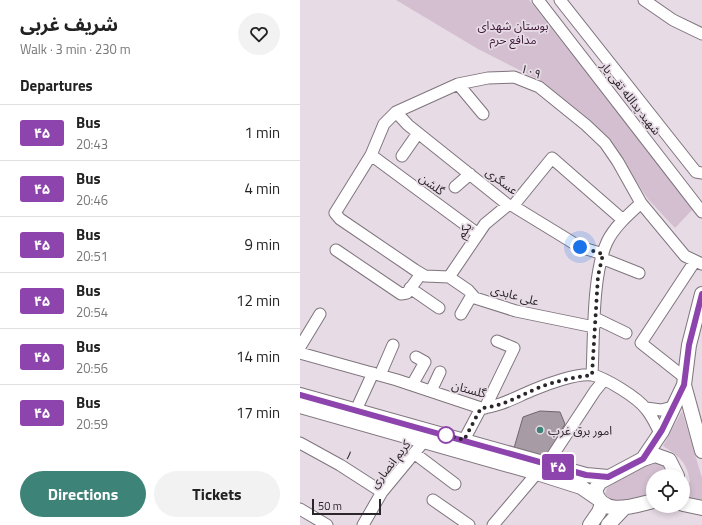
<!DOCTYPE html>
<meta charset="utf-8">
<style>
:root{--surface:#fff;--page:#f2f2f2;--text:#222;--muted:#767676;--line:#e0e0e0;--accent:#3e8377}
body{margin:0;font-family:"Titillium Web","Noto Sans Arabic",sans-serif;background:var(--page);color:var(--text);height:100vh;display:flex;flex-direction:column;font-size:15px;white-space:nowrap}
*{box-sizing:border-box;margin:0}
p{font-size:13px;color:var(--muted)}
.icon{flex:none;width:22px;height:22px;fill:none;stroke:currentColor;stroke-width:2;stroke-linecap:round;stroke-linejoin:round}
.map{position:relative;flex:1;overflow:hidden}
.sheet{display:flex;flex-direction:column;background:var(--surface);width:300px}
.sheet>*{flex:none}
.badge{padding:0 8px;border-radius:3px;font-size:14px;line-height:26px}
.controls{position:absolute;left:346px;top:469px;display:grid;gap:8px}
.controls a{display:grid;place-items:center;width:44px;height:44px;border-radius:50%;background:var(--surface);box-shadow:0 2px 6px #0003;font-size:20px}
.scale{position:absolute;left:12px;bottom:10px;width:69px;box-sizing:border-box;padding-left:4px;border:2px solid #2a262a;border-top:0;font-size:11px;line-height:14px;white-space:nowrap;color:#2a262a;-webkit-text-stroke:3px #e7dbe5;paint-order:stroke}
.you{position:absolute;width:20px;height:20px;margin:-10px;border:3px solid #fff;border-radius:50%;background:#1a73e8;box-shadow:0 0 0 6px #1a73e833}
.map>.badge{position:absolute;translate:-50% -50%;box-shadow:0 0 0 2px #fff}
h2{padding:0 20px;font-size:15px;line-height:36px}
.round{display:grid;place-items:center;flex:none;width:42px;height:42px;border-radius:21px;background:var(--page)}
.overview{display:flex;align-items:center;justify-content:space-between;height:68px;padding:0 20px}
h1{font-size:19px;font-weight:700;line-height:30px}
.button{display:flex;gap:8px;margin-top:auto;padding:8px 20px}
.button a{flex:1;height:46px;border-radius:24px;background:var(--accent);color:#fff;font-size:16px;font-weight:700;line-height:46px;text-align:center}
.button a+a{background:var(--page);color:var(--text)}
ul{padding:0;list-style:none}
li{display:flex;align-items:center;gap:12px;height:56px;padding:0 20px;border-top:1px solid var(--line)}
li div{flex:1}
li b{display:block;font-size:15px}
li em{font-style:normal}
li .badge{min-width:44px;font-weight:700;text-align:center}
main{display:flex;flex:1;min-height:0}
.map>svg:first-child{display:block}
</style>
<main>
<section class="sheet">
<div class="overview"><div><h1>شریف غربی</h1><p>Walk · 3 min · 230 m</p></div><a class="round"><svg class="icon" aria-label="heart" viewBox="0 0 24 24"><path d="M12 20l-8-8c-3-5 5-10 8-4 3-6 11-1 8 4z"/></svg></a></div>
<h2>Departures</h2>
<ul>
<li><span class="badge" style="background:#8e44ad;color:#fff">۴۵</span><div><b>Bus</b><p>20:43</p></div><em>1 min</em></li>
<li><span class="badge" style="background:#8e44ad;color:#fff">۴۵</span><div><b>Bus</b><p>20:46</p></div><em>4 min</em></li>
<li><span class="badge" style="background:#8e44ad;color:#fff">۴۵</span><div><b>Bus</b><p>20:51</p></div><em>9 min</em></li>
<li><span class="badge" style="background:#8e44ad;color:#fff">۴۵</span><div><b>Bus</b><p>20:54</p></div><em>12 min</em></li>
<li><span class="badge" style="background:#8e44ad;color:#fff">۴۵</span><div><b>Bus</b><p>20:56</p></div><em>14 min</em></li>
<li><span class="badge" style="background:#8e44ad;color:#fff">۴۵</span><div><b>Bus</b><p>20:59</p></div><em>17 min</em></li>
</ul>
<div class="button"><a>Directions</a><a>Tickets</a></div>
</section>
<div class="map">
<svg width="402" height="525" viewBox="0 0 402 525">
<rect width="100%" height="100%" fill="#e7dbe5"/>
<path fill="#d3bfd0" d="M96,0H229L393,209L375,228L348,199L309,141L241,81L178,49Z
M382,411L402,478V503L383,499V495L390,481C386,461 380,457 363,446Z
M356,461C363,464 369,468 370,476H353V495L322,503L310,502L305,495L307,488L315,482Z"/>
<path fill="#a79ca5" stroke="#6f656d" d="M240,411L260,412L265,424L245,459L214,448L223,417Z"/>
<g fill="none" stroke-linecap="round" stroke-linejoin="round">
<g stroke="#7f757d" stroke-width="13">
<path id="minor" d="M238,0L402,212
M260,0L396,172L402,173
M344,0L373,20L402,34
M158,84L183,114
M96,112L108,125L208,205L213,206L280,247L303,254
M71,155L178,234
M102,156L118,133
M155,187L170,174
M213,206L252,158L323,220
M36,250L101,294L107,293L121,274
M301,258L339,273
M149,277L185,224L208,205
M110,288L139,308
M161,314L172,295
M295,318L326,333
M294,327L216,311L175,298L168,290L149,277L125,276L115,270L40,219L35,213L71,155L84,124L96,112L158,84L188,78L214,77L239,87L286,125L305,143L318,162L341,203L385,256L402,264
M0,347L20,314
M0,353L97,380L181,408C199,407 216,397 233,390C247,384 277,373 292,375C306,378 338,398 346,409C352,416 356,425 360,433
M80,375L93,345
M292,375C294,338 292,274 307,242C314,227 329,214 341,203
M384,377L341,343L395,261
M112,385L125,362L116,357
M131,391L140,372
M185,408L214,348L197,341
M346,408L361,410L373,407
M56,410L73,373
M164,440L181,408
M0,443L40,465L82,492
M114,453L155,484
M247,464L295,391L304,380
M133,500L169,525
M0,509L27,525
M63,525L82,492L125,440
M193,525L237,473"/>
</g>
<g stroke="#7f757d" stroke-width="16">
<path id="major" d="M402,294L389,345L384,385L402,451
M0,395L286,475L308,477
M0,406L237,473L281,487L297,498
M343,459L362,431L384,385
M353,501C333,506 301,518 295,490L300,482L343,459L355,455L369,460L377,476
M383,504L402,508
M290,525L299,512L302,504
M308,525L324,508"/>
</g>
<use href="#minor" stroke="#fff" stroke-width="11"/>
<use href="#major" stroke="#fff" stroke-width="14"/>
</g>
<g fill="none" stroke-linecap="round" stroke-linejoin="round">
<g stroke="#fff" stroke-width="9">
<path id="line" d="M0,395L286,475L308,477L343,459L362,430L384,385L389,345L402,294"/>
</g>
<use href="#line" stroke="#8e44ad" stroke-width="6"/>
<path stroke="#2a262a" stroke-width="4" stroke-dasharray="0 7.2" d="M146,435L143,434L164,440L181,408C204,407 225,392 246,385C261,380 276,377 292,375L298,276L303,254L280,247"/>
</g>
<circle fill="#3e8377" stroke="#e7dbe5" stroke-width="1.5" cx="240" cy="430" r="4"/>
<circle fill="#fff" stroke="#8e44ad" stroke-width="2" cx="146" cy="435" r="8"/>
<g text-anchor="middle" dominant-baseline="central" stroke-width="3.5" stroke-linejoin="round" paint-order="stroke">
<g font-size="12" fill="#3e183b" stroke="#e7dbe5">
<text x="213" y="25">بوستان شهدای<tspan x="213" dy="14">مدافع حرم</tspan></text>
</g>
<g font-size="12" fill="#2a262a" stroke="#e7dbe5">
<text transform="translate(231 71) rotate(20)">۱۰۹</text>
<text transform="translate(331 98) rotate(52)">شهید یدالله تقی یار</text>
<text transform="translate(202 181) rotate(37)">عسگری</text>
<text transform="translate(132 184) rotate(36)">گلشن</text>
<text transform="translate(164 230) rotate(-55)">یکم</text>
<text transform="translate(215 295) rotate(15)">علی عابدی</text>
<text transform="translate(169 389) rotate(15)">گلستان</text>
<text transform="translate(49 455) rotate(32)">۱</text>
<text transform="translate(90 464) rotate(-52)">کریم انصاری</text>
</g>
<g font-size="12" fill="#2a262a" stroke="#e7dbe5" text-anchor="start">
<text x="248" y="430">امور برق غرب</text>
</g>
</g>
</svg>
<div class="controls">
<a><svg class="icon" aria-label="locate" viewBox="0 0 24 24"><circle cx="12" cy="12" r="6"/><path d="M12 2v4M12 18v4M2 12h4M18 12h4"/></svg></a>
</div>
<div class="scale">50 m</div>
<div class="you" style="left:280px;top:247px"></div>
<b class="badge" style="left:258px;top:467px;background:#8e44ad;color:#fff">۴۵</b>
</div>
</main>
